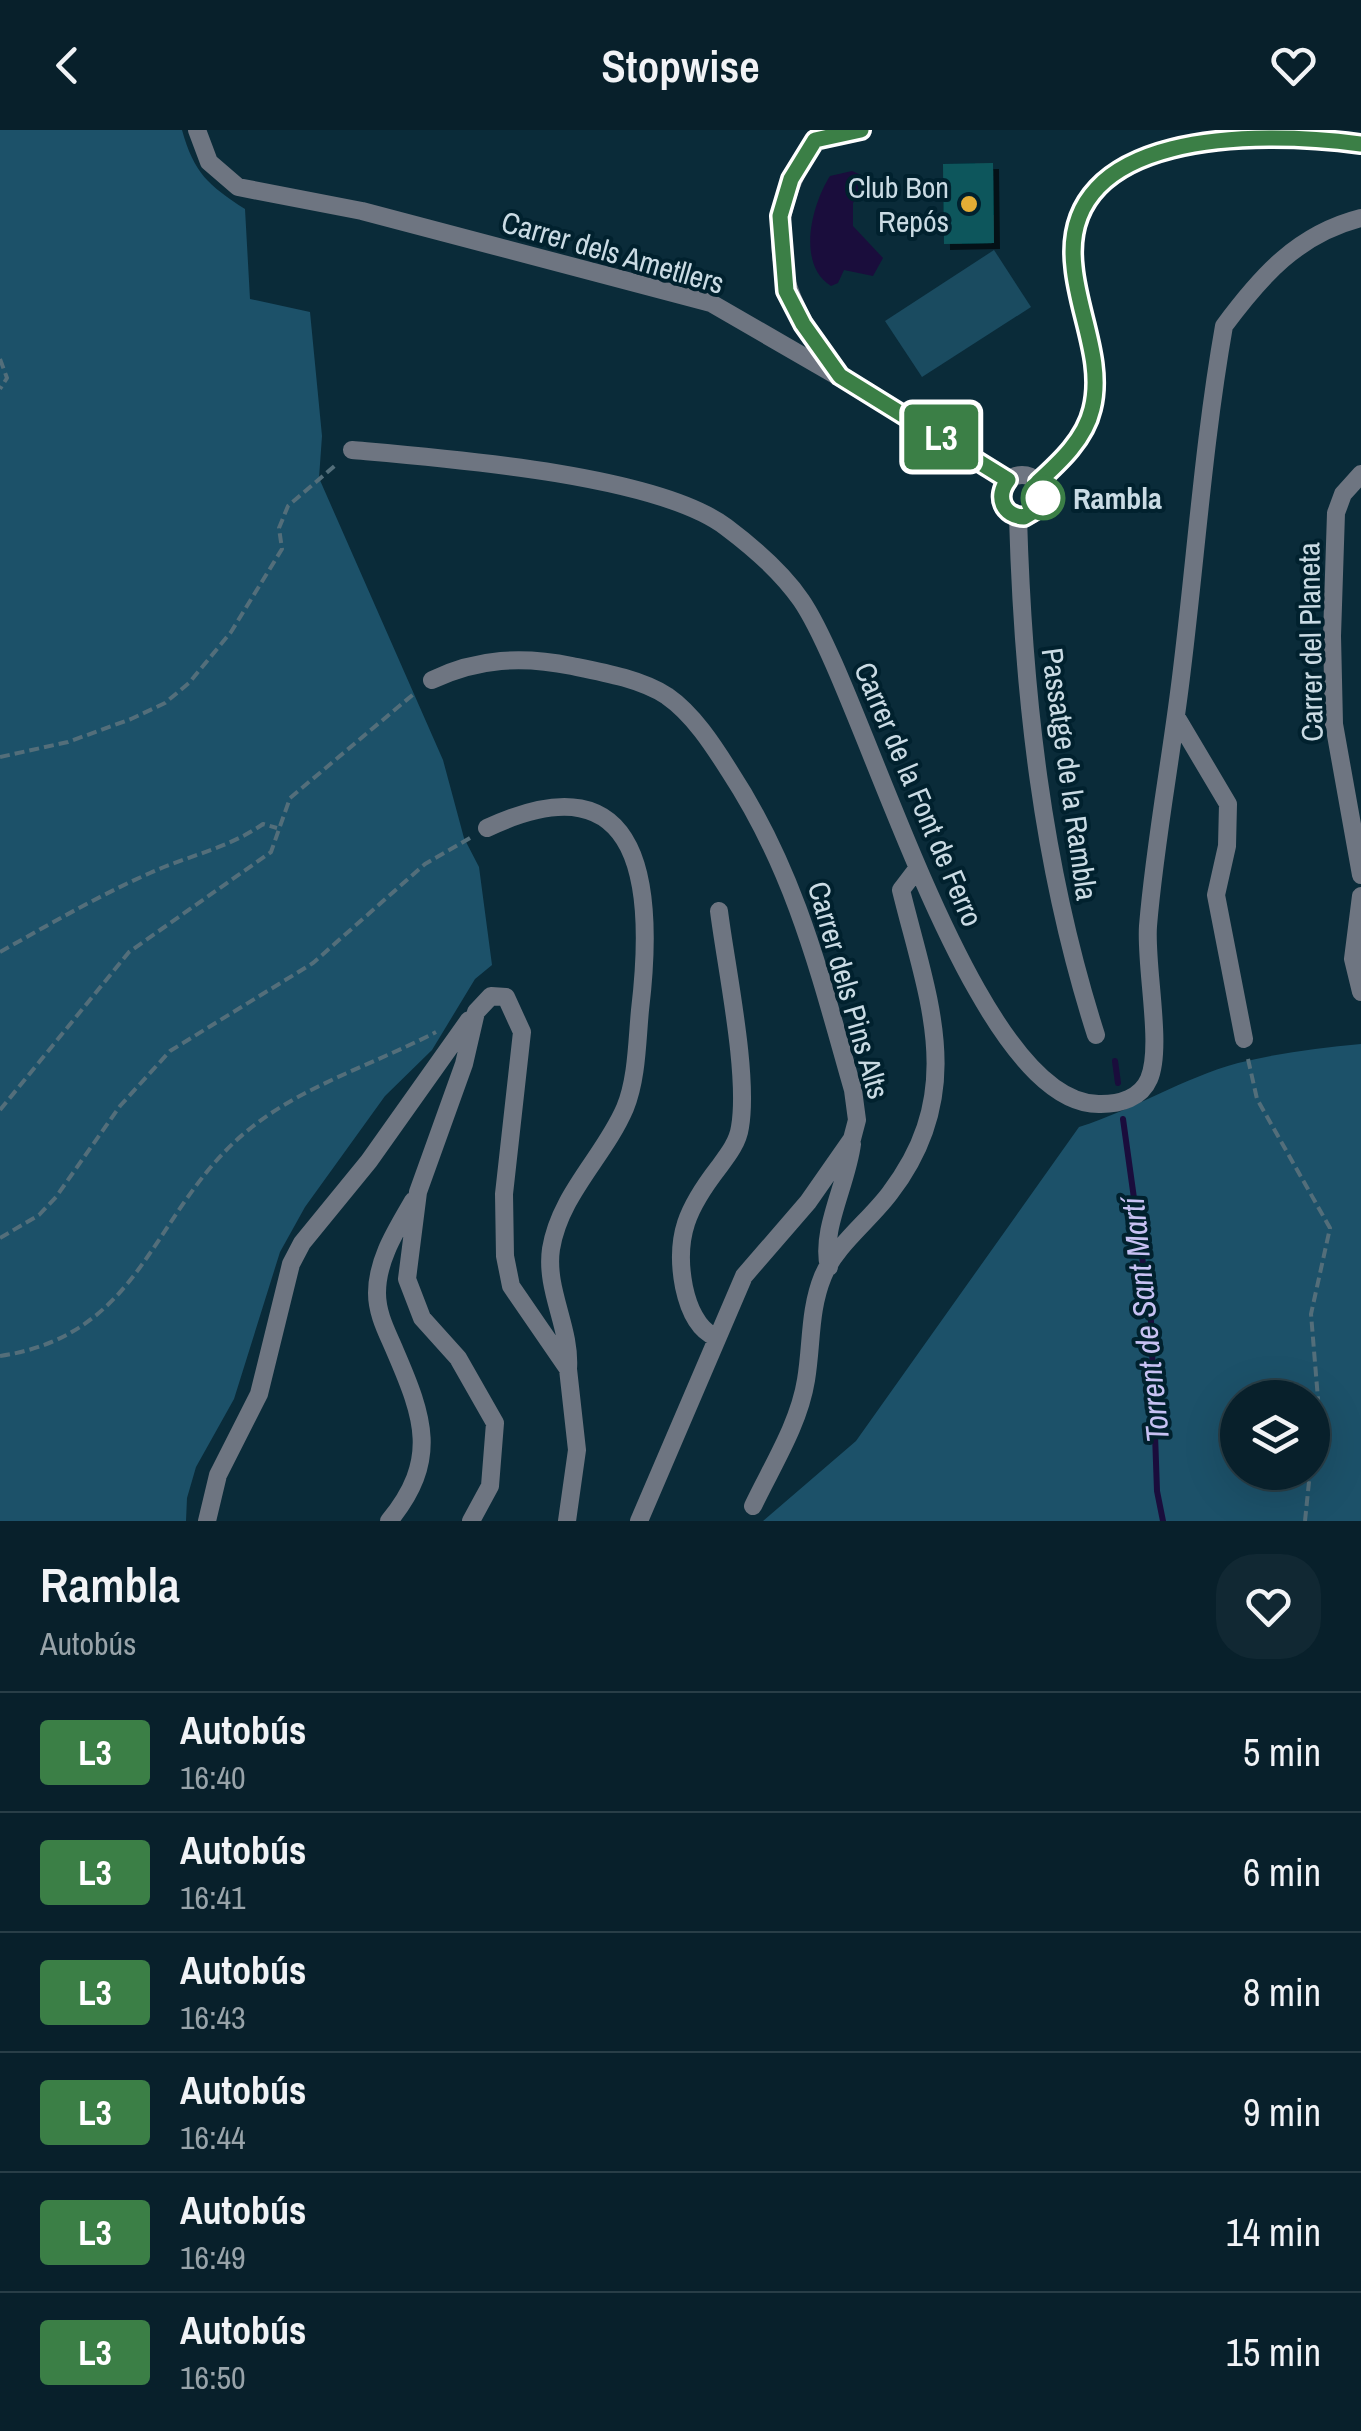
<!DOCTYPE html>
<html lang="es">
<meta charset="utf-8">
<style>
:root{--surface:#08202b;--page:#112833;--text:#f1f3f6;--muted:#98a3a9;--line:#293e47}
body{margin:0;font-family:"Archivo Narrow",sans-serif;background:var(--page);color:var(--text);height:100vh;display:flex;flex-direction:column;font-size:38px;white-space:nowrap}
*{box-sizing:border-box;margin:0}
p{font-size:32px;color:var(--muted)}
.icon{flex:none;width:55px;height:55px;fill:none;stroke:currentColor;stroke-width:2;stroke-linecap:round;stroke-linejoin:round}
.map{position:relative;height:1391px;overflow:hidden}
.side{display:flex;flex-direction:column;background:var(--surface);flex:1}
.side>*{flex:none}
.badge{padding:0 20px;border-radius:8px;font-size:35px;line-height:65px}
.fabs{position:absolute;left:1220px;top:1250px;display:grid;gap:20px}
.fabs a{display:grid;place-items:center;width:110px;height:110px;border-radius:50%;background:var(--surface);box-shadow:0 10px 40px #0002,0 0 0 2px var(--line);font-size:50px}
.map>.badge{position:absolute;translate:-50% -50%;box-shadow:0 0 0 5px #fff}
.round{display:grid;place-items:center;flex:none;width:105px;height:105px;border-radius:40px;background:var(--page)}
.head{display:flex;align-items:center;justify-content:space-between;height:170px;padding:0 40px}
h1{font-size:48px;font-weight:600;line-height:75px}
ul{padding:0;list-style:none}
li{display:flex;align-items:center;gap:30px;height:120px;padding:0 40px;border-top:2px solid var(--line)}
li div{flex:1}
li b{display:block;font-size:38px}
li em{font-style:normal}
li .badge{min-width:110px;font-weight:700;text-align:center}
header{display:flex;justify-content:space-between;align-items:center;height:130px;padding:0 40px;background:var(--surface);font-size:45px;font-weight:600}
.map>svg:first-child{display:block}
</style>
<header><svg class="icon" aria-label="back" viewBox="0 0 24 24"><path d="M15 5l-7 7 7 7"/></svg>Stopwise<svg class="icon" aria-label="heart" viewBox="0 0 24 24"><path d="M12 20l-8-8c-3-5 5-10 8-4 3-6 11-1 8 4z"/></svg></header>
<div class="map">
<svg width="1361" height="1391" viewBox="0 0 1361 1391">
<defs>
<filter id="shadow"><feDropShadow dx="6" dy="6" stdDeviation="0" flood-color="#0009"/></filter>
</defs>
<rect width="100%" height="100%" fill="#0a2b39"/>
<path fill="#1a4b60" d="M994,120L1031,177L922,247L885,191Z"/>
<path fill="#1c5169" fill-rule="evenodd" d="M0,0H182C194,43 208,55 245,79L250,169L310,182L322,306L319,348L443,630L464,708L479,737L492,835L475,849L432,920L385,966L305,1077L280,1122L234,1269L196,1337L187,1368L186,1391H0Z
M1361,914V1391H763L856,1311L1079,997C1133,980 1183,948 1238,933C1278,923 1319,918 1361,914ZM1238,1268H1312V1342H1238Z"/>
<path fill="#1a0d3c" d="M852,41L866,47V55L853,73V96L883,128L873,146L844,140L838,153L831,156C796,134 812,74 830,46Z"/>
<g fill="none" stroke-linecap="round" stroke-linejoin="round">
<path stroke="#1a0d3c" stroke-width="6" d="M1115,931L1118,953
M1123,989L1151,1191L1157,1361L1163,1391"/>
</g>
<path fill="#0b575b" filter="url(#shadow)" d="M993,33L994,113L944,114L943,34Z"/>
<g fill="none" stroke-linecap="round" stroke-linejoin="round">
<path stroke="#536e7a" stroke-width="4" stroke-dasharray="10 5" stroke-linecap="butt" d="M0,229L7,248L0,259
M0,627L68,612L131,589L165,573L189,553L231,502L282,419L279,398L288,376L338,333
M0,822C50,794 98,766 150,743C187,726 229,718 263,694L277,698
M1248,929L1257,969L1330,1098L1311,1184L1318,1269L1312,1317
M0,980L129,822L271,722L290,668L416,562
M0,1108L39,1085L56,1067L120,976L170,921L313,833L425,734L470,708
M0,1226C147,1204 151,1076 252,997C305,955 377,933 436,902
M1305,1391L1310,1342"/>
<path stroke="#6e7581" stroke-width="18" d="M197,0L209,32L238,57L362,81L711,173L922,295L1008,350
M815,10C757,100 777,159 835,241
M815,10L862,0
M352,320C443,328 656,344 726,397C754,418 781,441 801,470C865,563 973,979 1101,974C1120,974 1141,968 1149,949C1163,917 1145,836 1148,796C1155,711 1172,625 1182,539C1196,425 1204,309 1224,196C1261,146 1298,104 1361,88
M1361,344L1343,364L1336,383L1332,506L1334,594L1361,745
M1001 366a21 21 0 1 1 42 0a21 21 0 1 1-42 0Z
M1038,352C1060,332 1085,309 1092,279C1104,232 1078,183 1074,137C1058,0 1255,0 1361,14
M1018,387C1023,563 1042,737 1096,905
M432,550C478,528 523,526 572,536C602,542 641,549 667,566C693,584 713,615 730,642C796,743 820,845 853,960L857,990L852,1009L808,1072L744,1146L639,1391
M1177,588L1228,674L1227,716L1216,765L1244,909
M487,698C647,623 654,763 640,880C637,911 637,949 625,978C604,1027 560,1064 551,1119C545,1160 571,1198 568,1239
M1361,766L1353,829L1361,862
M829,1137C820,1101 847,1054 852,1014
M715,1207C697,1199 688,1176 684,1157C674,1106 688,1077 719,1037C728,1025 738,1012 740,997C749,944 726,837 719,781
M753,1376C772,1336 799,1294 806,1250C812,1214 809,1180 823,1146C836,1115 870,1090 890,1063C968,961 928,870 901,760L917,739
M207,1391L218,1345L259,1264L291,1134L302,1113L369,1031L469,890
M389,1391C439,1330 424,1288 395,1221C387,1202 377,1184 377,1163C377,1129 397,1099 413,1071
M471,1391L490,1356L495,1293L458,1228L422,1188L407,1149L418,1062L464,934L476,882L491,866L506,867L522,902L504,1064L505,1126L511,1156L568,1239L577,1320L567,1391"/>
</g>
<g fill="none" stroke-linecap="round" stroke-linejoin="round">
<g stroke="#fff" stroke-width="22">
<path id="line" d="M861,0L815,10L791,49L780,86L786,161L803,194L840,246L1008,350C995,367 1003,386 1024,387L1041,377L1044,364L1038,352C1060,332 1085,309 1092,279C1104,232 1078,183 1074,137C1058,0 1255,0 1361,14"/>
</g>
<use href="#line" stroke="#3b7f46" stroke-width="15"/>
</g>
<circle fill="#e5ad35" stroke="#01212e" stroke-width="4" cx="969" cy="74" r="10"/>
<circle fill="#fff" stroke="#3b7f46" stroke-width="5" cx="1043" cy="368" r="20"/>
<g text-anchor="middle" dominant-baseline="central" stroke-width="8" stroke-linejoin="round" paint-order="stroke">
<g font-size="30" fill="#cadbe4" stroke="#01212e" text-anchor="end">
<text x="949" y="57">Club Bon<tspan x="949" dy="34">Repós</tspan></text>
</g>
<g font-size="30" fill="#cadbe4" stroke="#01212e">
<text transform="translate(613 122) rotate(16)">Carrer dels Ametllers</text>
<text transform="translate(1310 512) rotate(-91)">Carrer del Planeta</text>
<text transform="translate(1070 644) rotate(82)">Passatge de la Rambla</text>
<text transform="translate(919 664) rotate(67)">Carrer de la Font de Ferro</text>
<text transform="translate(849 860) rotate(74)">Carrer dels Pins Alts</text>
</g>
<g font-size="30" font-weight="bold" fill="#cadbe4" stroke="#01212e" text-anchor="start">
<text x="1073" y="368">Rambla</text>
</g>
<g font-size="32" font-style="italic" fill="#c7c1f3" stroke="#01212e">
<text transform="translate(1145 1190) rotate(-96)">Torrent de Sant Martí</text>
</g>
</g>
</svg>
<div class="fabs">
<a><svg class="icon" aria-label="layers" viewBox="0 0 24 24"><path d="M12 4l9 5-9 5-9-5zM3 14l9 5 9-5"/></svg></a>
</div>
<b class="badge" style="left:941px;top:307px;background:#3b7f46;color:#fff">L3</b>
</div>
<section class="side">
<div class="head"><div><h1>Rambla</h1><p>Autobús</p></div><a class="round"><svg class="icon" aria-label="heart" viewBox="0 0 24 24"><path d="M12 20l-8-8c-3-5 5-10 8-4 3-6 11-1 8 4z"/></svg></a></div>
<ul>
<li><span class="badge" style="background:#3b7f46;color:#fff">L3</span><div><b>Autobús</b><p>16:40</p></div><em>5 min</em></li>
<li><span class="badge" style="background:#3b7f46;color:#fff">L3</span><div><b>Autobús</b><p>16:41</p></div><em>6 min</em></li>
<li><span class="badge" style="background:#3b7f46;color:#fff">L3</span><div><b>Autobús</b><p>16:43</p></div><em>8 min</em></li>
<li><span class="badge" style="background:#3b7f46;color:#fff">L3</span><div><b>Autobús</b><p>16:44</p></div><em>9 min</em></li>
<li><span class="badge" style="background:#3b7f46;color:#fff">L3</span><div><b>Autobús</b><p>16:49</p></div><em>14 min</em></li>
<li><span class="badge" style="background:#3b7f46;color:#fff">L3</span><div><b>Autobús</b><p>16:50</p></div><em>15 min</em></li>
</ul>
</section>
